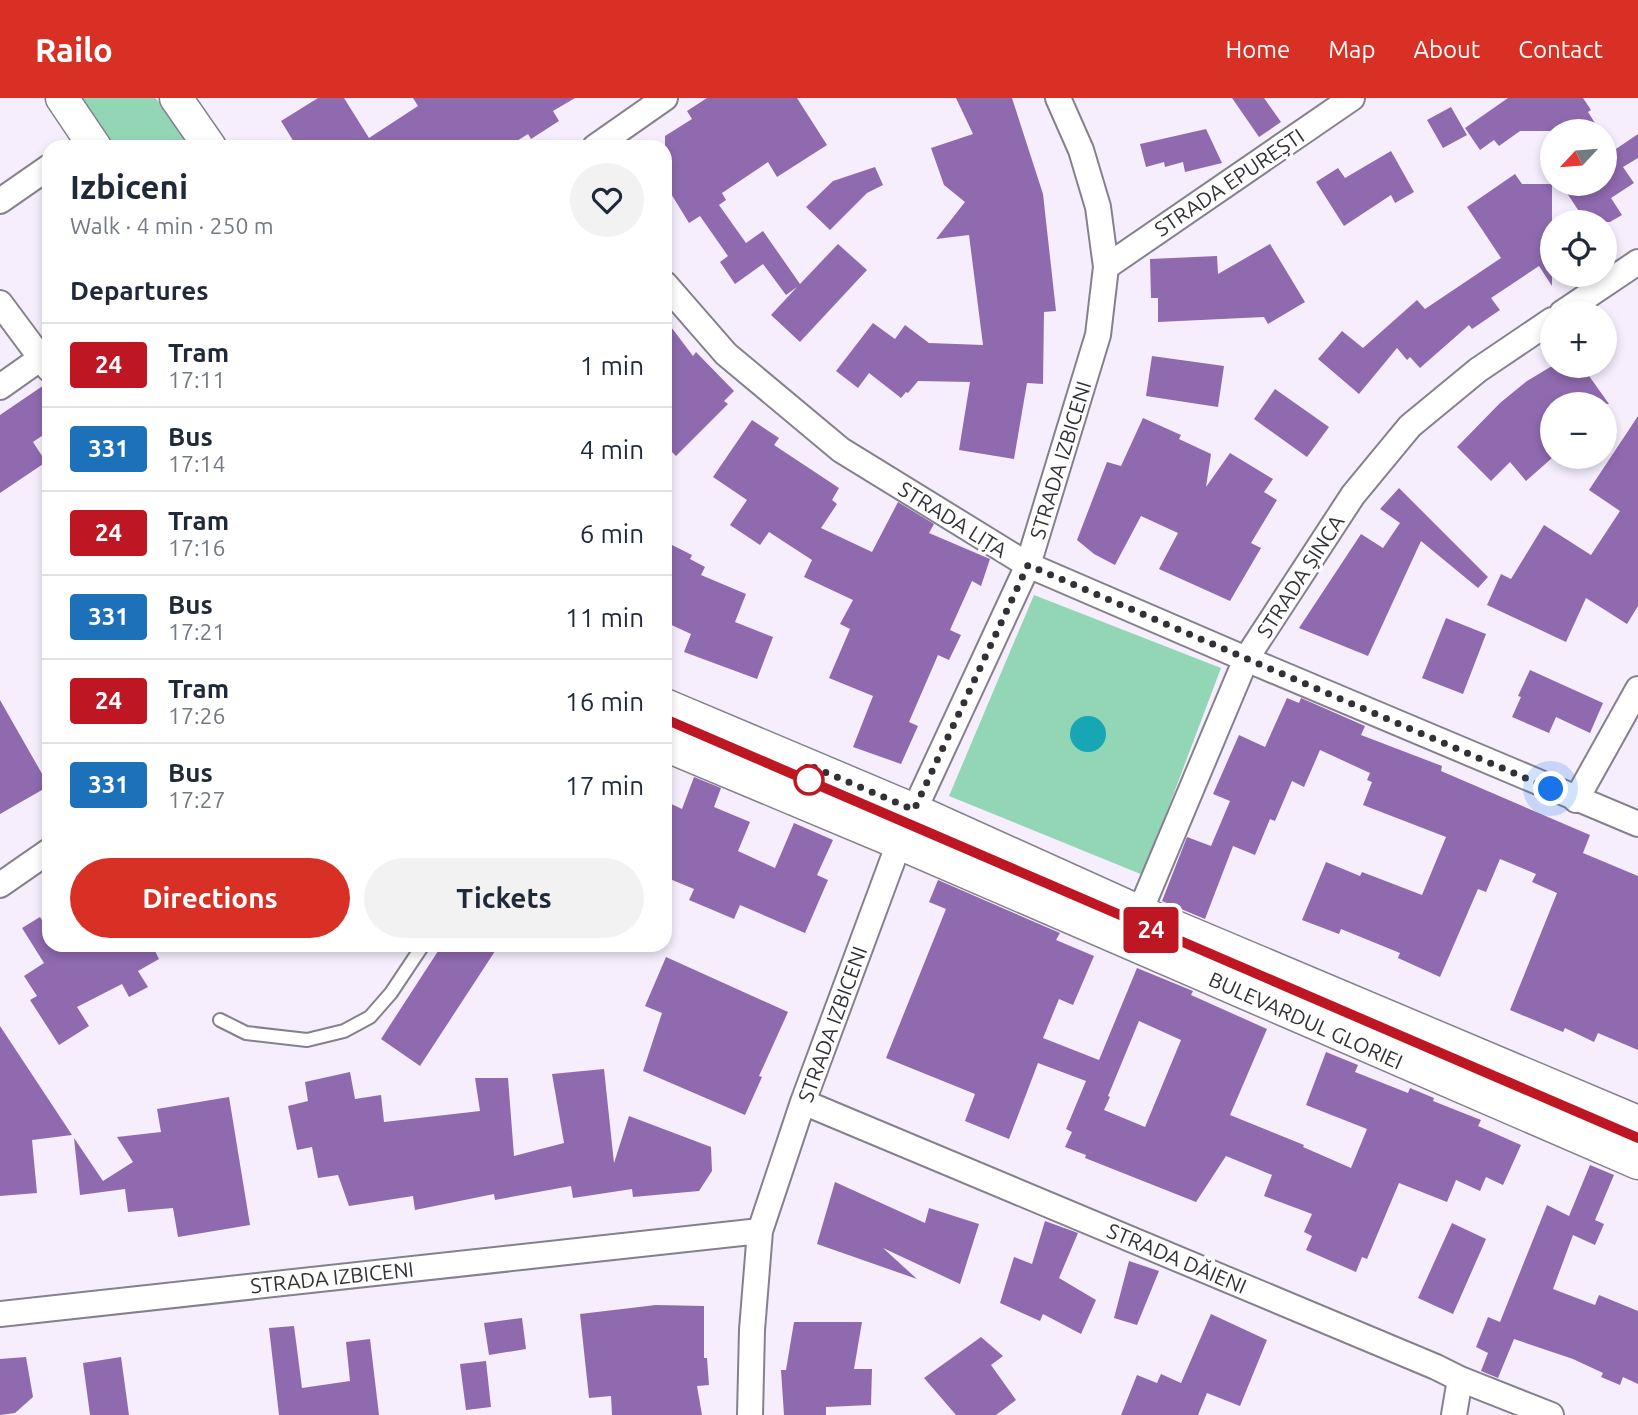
<!DOCTYPE html>
<meta charset="utf-8">
<style>
:root{--surface:#fff;--page:#f2f2f3;--text:#1f2937;--muted:#747a83;--line:#e0e1e3;--accent:#d93025}
body{margin:0;font-family:Ubuntu,sans-serif;background:var(--page);color:var(--text);height:100vh;display:flex;flex-direction:column;font-size:26px;white-space:nowrap}
*{box-sizing:border-box;margin:0}
p{font-size:23px;color:var(--muted)}
.icon{flex:none;width:38px;height:38px;fill:none;stroke:currentColor;stroke-width:2;stroke-linecap:round;stroke-linejoin:round}
.map{position:relative;flex:1;overflow:hidden}
.panel{position:absolute;left:42px;top:42px;width:630px;height:812px;display:flex;flex-direction:column;background:var(--surface);border-radius:21px;box-shadow:0 4px 10px #0003}
.panel>*{flex:none}
.badge{padding:0 14px;border-radius:5px;font-size:24px;line-height:46px}
.needle{width:46px;rotate:244deg}
.fabs{position:absolute;left:1540px;top:21px;display:grid;gap:14px}
.fabs a{display:grid;place-items:center;width:77px;height:77px;border-radius:50%;background:var(--surface);box-shadow:0 4px 10px #0003;font-size:35px}
.you{position:absolute;width:35px;height:35px;margin:-18px;border:5px solid #fff;border-radius:50%;background:#1a73e8;box-shadow:0 0 0 10px #1a73e833}
.map>.badge{position:absolute;translate:-50% -50%;box-shadow:0 0 0 4px #fff}
h2{padding:0 28px;font-size:26px;line-height:63px}
.round{display:grid;place-items:center;flex:none;width:74px;height:74px;border-radius:37px;background:var(--page)}
.head{display:flex;align-items:center;justify-content:space-between;height:119px;padding:0 28px}
h1{font-size:33px;font-weight:700;line-height:52px}
.cta{display:flex;gap:14px;margin-top:auto;padding:14px 28px}
.cta a{flex:1;height:80px;border-radius:42px;background:var(--accent);color:#fff;font-size:28px;font-weight:700;line-height:80px;text-align:center}
.cta a+a{background:var(--page);color:var(--text)}
ul{padding:0;list-style:none}
li{display:flex;align-items:center;gap:21px;height:84px;padding:0 28px;border-top:2px solid var(--line)}
li div{flex:1}
li b{display:block;font-size:26px}
li em{font-style:normal}
li .badge{min-width:77px;font-weight:700;text-align:center}
header{display:flex;align-items:center;gap:42px;box-sizing:border-box;height:98px;padding:0 35px;background:var(--accent);color:#fff}
header strong{font-size:33px}
nav{display:flex;gap:38px;margin-inline-start:auto;font-size:24px}
.map>svg:first-child{display:block}
</style>
<header>
<strong>Railo</strong>
<nav><a>Home</a><a>Map</a><a>About</a><a>Contact</a></nav>
</header>
<div class="map">
<svg width="1638" height="1317" viewBox="0 0 1638 1317">
<rect width="100%" height="100%" fill="#f6eefd"/>
<path fill="#93d6b5" d="M78,0H155L185,31L197,49H112Z
M1034,497L1221,570L1143,777L949,698Z"/>
<path fill="#16a6b4" d="M1070 636a18 18 0 1 1 36 0a18 18 0 1 1-36 0Z"/>
<path fill="#8f6aaf" fill-rule="evenodd" d="M318,0H344L369,40L418,8L413,0H575L553,13L559,23L531,41L528,36L507,49H297L281,23Z
M707,0H797L827,47L777,79L768,64L722,95L726,102L719,107L746,145L763,133L800,186L838,146L867,172L800,244L771,217L797,189L786,197L763,166L735,186L720,164L728,158L700,118L689,125L665,86V38L692,21L687,13Z
M956,0H1012L1043,96L1056,213L1044,214L1043,286L1027,285L1014,361L959,352L970,284L918,283L908,295L906,294L901,300L869,275L858,290L836,273L873,225L895,241L905,227L929,245L983,247L969,137L936,141L965,104L944,87L931,50L973,36Z
M1232,0H1264L1281,24L1259,39Z
M1508,0H1583L1591,12L1588,14L1600,33H1520L1499,48L1494,42L1480,52L1465,30Z
M1451,9L1467,37L1443,50L1427,22Z
M1206,31L1222,65L1185,74L1183,64L1165,69L1164,64L1146,69L1140,46Z
M1638,36V60L1623,69L1634,85L1611,100L1622,117L1610,124H1586L1561,86H1605V40L1613,53Z
M1391,53L1414,94L1395,105L1391,97L1344,128L1316,84L1338,70L1345,80Z
M875,69L883,87L867,95L830,132L806,109L833,83Z
M1515,76L1522,86H1552V188L1539,168L1491,200L1500,212L1472,231L1469,227L1420,270L1410,259L1407,262L1397,250L1359,296L1318,261L1342,233L1363,250L1417,202L1425,211L1501,160L1467,109Z
M1270,146L1305,204L1268,226L1264,219L1158,224V200H1151L1150,161L1217,158L1218,176Z
M665,221L693,258L696,254L734,293L724,303L728,306L676,358L665,347Z
M1152,258L1224,268L1218,309L1146,298Z
M1552,268H1582L1609,306H1552V360L1526,383L1510,364L1491,383L1457,349L1500,305L1527,283Z
M47,285L49,286V333L33,344L46,364L0,395V317Z
M1275,291L1329,329L1307,359L1254,321Z
M1638,318V508L1627,526L1586,500L1566,544L1487,507L1501,476L1511,481L1544,427L1591,457L1620,413L1589,392Z
M1143,320L1181,337L1179,341L1211,356L1206,389L1230,355L1273,381L1264,394L1277,402L1251,445L1261,450L1230,503L1159,471L1178,435L1141,418L1115,467L1094,456L1077,442L1107,364L1121,368Z
M752,322L779,340L774,347L839,390L832,402L837,406L821,430L872,454L898,404L934,426L929,435L990,461L981,488L972,483L950,532L961,537L949,562L938,557L909,624L918,628L901,666L853,649L873,598L829,580L850,531L840,526L853,502L804,479L812,462L769,434L760,447L730,427L747,402L713,379Z
M1399,390L1488,479L1478,490L1421,443L1368,558L1299,530L1361,436L1383,450L1400,425L1380,411Z
M672,447L692,457L690,461L705,469L701,477L746,496L735,524L773,539L757,581L684,554L691,536L665,524V462Z
M1446,520L1486,536L1463,596L1422,580Z
M1530,572L1603,605L1590,635L1556,619L1549,635L1512,619L1521,599L1518,598Z
M1287,600L1299,605L1301,600L1365,628L1361,637L1442,668L1441,673L1590,737L1583,755L1638,778V952L1598,935L1594,944L1565,930L1563,934L1510,912L1557,795L1532,784L1536,776L1500,761L1486,794L1478,791L1440,879L1398,860L1400,855L1341,831L1339,836L1302,822L1326,764L1360,778L1362,774L1422,797L1446,739L1363,707L1372,684L1367,682L1370,675L1320,652L1304,689L1292,683L1275,723L1270,721L1255,757L1233,748L1205,821L1162,803L1187,739L1211,748L1230,703L1213,696L1239,637L1265,649Z
M0,602L49,688L0,716Z
M694,679L721,690L714,709L750,724L738,753L775,770L794,725L833,742L817,777L828,782L805,835L740,807L734,821L689,802L694,791L665,779V703L682,711Z
M938,782L1060,835L1056,842L1094,858L1073,907L1059,901L1043,940L1099,962L1137,870L1193,893L1191,897L1267,931L1230,1017L1304,1047L1303,1049L1351,1070L1367,1031L1306,1007L1326,954L1358,967L1355,974L1408,995L1410,990L1434,1000L1433,1003L1481,1022L1478,1028L1521,1047L1503,1087L1486,1079L1480,1093L1456,1082L1447,1104L1399,1085L1367,1161L1362,1159L1356,1174L1306,1152L1312,1138L1304,1134L1312,1116L1264,1098L1272,1077L1226,1058L1196,1104L1085,1060L1086,1057L1065,1049L1072,1034L1066,1031L1086,983L1038,965L1009,1041L965,1023L975,996L886,960L946,811L929,804ZM1139,923L1181,942L1145,1029L1104,1012L1110,999L1108,998Z
M40,819L49,833V847H152L159,861L138,873L148,889L129,899L122,886L77,909L89,928L59,947L30,902L37,898L24,878L44,865L22,830Z
M442,847H499L420,968L381,941Z
M666,859L788,914L759,978L762,979L745,1017L643,973L662,915L645,908Z
M0,928L72,1037L32,1042L37,1095L0,1098Z
M604,971L614,1065L629,1018L711,1049L712,1073L699,1093L633,1099L632,1091L573,1100L571,1088L495,1102L494,1096L415,1112L413,1098L349,1108L338,1077L318,1080L312,1049L297,1052L288,1008L308,1003L305,984L350,974L355,1001L381,997L384,1024L480,1013L475,980H508L514,1058L564,1045L552,976Z
M229,999L250,1127L178,1139L173,1110L128,1114L125,1091L80,1097L74,1040L103,1083L133,1064L117,1039L161,1034L157,1011Z
M1590,1067L1614,1077L1595,1122L1604,1126L1595,1147L1573,1137L1553,1191L1595,1207L1599,1197L1638,1213V1286L1623,1279L1620,1287L1601,1279L1603,1275L1573,1261L1514,1241L1498,1280L1481,1273L1488,1255L1476,1249L1488,1219L1500,1224L1547,1107L1569,1118Z
M835,1084L925,1125L929,1110L979,1126L960,1186L883,1150L917,1181L817,1146Z
M1045,1123L1078,1135L1059,1180L1096,1202L1081,1236L1043,1216L1040,1223L1000,1205L1014,1159L1032,1166Z
M1452,1125L1486,1141L1453,1216L1418,1200Z
M1129,1163L1159,1173L1137,1227L1114,1220Z
M656,1207L704,1208V1260H707L709,1287L697,1288L702,1317H612L611,1298L589,1300L580,1216Z
M1211,1216L1267,1242L1240,1308L1207,1295L1198,1317H1121L1137,1277L1157,1285L1161,1276L1181,1285Z
M522,1220L526,1251L489,1257L484,1225Z
M794,1224H862L854,1271H872L871,1307L826,1309V1317H784L781,1272H786Z
M294,1228L302,1290L350,1283L346,1244L370,1241L379,1317H279L269,1230Z
M981,1239L1003,1258L991,1267L1016,1302L996,1317H956L924,1280Z
M26,1259L33,1299L15,1315L0,1317V1261Z
M121,1259L129,1317H90L83,1265Z
M486,1263L491,1309L466,1312L460,1266Z"/>
<g fill="none" stroke-linecap="round" stroke-linejoin="round">
<g stroke="#86808d" stroke-width="16">
<path id="service" d="M220,922L246,935L307,942L344,933L370,919L391,895L423,847"/>
</g>
<g stroke="#86808d" stroke-width="28">
<path id="minor" d="M595,49L665,0
M0,103L49,69
M1106,169L1352,0
M665,186L726,256L841,352L1028,467L1246,561L1638,726
M0,205L49,271
M1562,215L1638,164
M0,289L41,260
M1576,702L1638,591
M0,787L49,753
M1133,830L1246,561L1353,397L1410,328L1478,272L1552,222
M803,1004L1436,1269L1460,1281L1551,1317
M0,1216L760,1133
M750,1317L752,1232L760,1133L803,1004L899,745L1028,467L1098,237L1106,169L1098,109L1081,52L1058,0
M1454,1317L1460,1281"/>
</g>
<g stroke="#86808d" stroke-width="35">
<path id="tertiary" d="M62,0L95,49
M176,0L210,49
M665,607L914,712L1140,814L1638,1024
M665,647L899,745L1638,1065"/>
</g>
<use href="#service" stroke="#fff" stroke-width="12"/>
<use href="#minor" stroke="#fff" stroke-width="24"/>
<use href="#tertiary" stroke="#fff" stroke-width="32"/>
</g>
<g fill="none" stroke-linecap="round" stroke-linejoin="round">
<g stroke="#fff" stroke-width="16">
<path id="line" d="M665,621L1638,1040"/>
</g>
<use href="#line" stroke="#be1622" stroke-width="10"/>
<path stroke="#333036" stroke-width="7" stroke-dasharray="0 12.6" d="M809,682L806,666L914,712L1028,467L1551,691"/>
</g>
<circle fill="#fff" stroke="#be1622" stroke-width="3.5" cx="809" cy="682" r="14"/>
<g text-anchor="middle" dominant-baseline="central" stroke-width="7" stroke-linejoin="round" paint-order="stroke">
<g font-size="21" fill="#333036" stroke="#fff">
<text transform="translate(1229 84) rotate(-34)">STRADA EPUREȘTI</text>
<text transform="translate(1060 362) rotate(-73)">STRADA IZBICENI</text>
<text transform="translate(953 421) rotate(32)">STRADA LIȚA</text>
<text transform="translate(1300 478) rotate(-57)">STRADA ȘINCA</text>
<text transform="translate(1306 922) rotate(24)">BULEVARDUL GLORIEI</text>
<text transform="translate(832 926) rotate(-70)">STRADA IZBICENI</text>
<text transform="translate(1177 1160) rotate(23)">STRADA DĂIENI</text>
<text transform="translate(332 1179) rotate(-6)">STRADA IZBICENI</text>
</g>
</g>
</svg>
<div class="fabs">
<a><svg class="needle" viewBox="-14 -14 28 28"><path d="M0-13l5 13h-10z" fill="#e53935"/><path d="M0 13l5-13h-10z" fill="#747a83"/></svg></a>
<a><svg class="icon" aria-label="locate" viewBox="0 0 24 24"><circle cx="12" cy="12" r="6"/><path d="M12 2v4M12 18v4M2 12h4M18 12h4"/></svg></a>
<a>+</a>
<a>−</a>
</div>
<div class="you" style="left:1551px;top:691px"></div>
<b class="badge" style="left:1151px;top:832px;background:#be1622;color:#fff">24</b>
<section class="panel">
<div class="head"><div><h1>Izbiceni</h1><p>Walk · 4 min · 250 m</p></div><a class="round"><svg class="icon" aria-label="heart" viewBox="0 0 24 24"><path d="M12 20l-8-8c-3-5 5-10 8-4 3-6 11-1 8 4z"/></svg></a></div>
<h2>Departures</h2>
<ul>
<li><span class="badge" style="background:#be1622;color:#fff">24</span><div><b>Tram</b><p>17:11</p></div><em>1 min</em></li>
<li><span class="badge" style="background:#1d71b8;color:#fff">331</span><div><b>Bus</b><p>17:14</p></div><em>4 min</em></li>
<li><span class="badge" style="background:#be1622;color:#fff">24</span><div><b>Tram</b><p>17:16</p></div><em>6 min</em></li>
<li><span class="badge" style="background:#1d71b8;color:#fff">331</span><div><b>Bus</b><p>17:21</p></div><em>11 min</em></li>
<li><span class="badge" style="background:#be1622;color:#fff">24</span><div><b>Tram</b><p>17:26</p></div><em>16 min</em></li>
<li><span class="badge" style="background:#1d71b8;color:#fff">331</span><div><b>Bus</b><p>17:27</p></div><em>17 min</em></li>
</ul>
<div class="cta"><a>Directions</a><a>Tickets</a></div>
</section>
</div>
